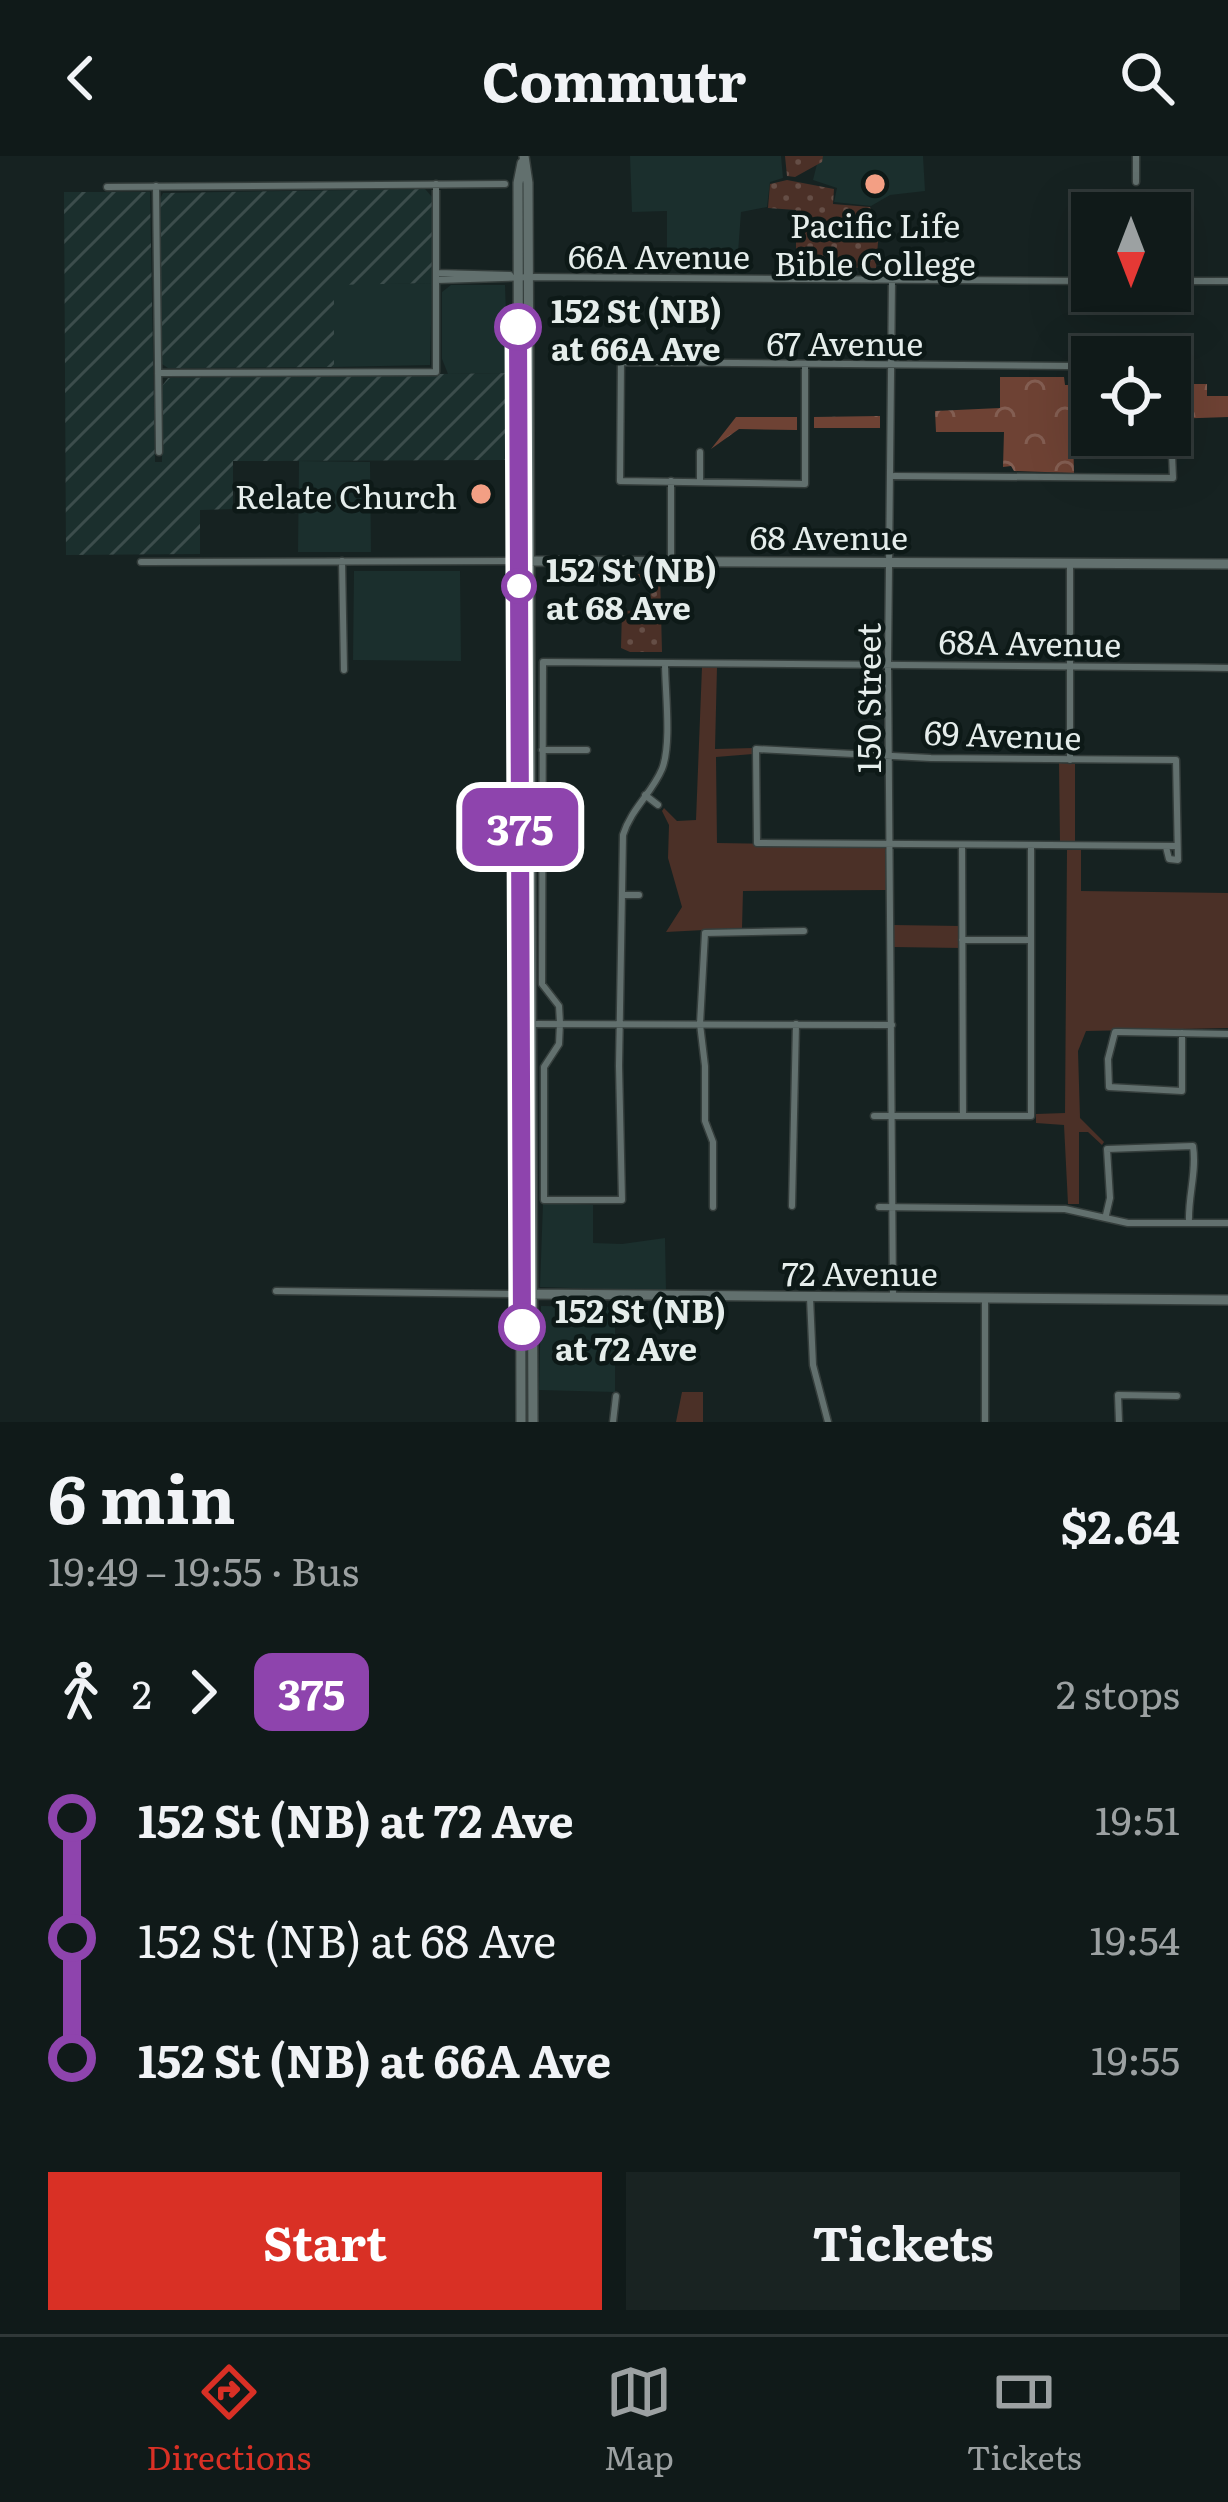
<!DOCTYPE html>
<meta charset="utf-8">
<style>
:root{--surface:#101a19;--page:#192322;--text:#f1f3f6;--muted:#9ca1a2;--line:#303838;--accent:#d93025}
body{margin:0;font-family:Literata,serif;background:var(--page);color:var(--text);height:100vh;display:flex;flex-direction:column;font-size:45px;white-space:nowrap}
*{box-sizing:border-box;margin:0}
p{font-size:39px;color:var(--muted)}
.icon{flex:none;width:66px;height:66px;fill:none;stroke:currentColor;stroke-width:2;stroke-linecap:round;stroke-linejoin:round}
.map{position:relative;height:1266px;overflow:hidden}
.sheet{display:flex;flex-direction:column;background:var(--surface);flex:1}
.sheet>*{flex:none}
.badge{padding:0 24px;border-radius:18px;font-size:42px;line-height:78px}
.needle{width:78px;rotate:180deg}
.controls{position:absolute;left:1071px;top:36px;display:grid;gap:24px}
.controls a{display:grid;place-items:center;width:120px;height:120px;border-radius:0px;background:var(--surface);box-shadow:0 12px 48px #0002,0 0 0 3px var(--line);font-size:60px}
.map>.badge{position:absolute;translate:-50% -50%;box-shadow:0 0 0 6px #fff}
.legs{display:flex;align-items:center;gap:18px;height:132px;padding:0 48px;font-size:39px}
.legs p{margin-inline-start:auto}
.summary{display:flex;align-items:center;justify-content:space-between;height:204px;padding:0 48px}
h1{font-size:66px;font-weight:700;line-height:90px}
.action{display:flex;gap:24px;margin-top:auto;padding:24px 48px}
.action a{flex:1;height:138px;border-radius:0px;background:var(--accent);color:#fff;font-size:48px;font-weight:700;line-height:138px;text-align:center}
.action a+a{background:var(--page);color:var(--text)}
ul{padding:0 48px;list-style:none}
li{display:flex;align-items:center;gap:42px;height:120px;font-size:45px}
li i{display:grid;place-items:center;width:18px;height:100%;margin:0 15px;background:currentColor}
li i::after{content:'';width:30px;height:30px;margin:-15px;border:9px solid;border-radius:50%;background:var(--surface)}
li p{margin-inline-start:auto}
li:first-child i{background:linear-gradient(#0000 50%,currentColor 0)}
li:last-child i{background:linear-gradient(currentColor 50%,#0000 0)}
header{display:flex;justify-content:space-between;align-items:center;height:156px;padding:0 48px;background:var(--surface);font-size:54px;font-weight:700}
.menu{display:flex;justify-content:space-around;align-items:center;height:168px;border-top:3px solid var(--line);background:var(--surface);font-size:33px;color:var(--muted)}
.menu a{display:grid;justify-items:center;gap:6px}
.menu .on{color:var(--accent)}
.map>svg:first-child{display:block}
</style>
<header><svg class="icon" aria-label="back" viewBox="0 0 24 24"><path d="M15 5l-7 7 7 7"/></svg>Commutr<svg class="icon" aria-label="search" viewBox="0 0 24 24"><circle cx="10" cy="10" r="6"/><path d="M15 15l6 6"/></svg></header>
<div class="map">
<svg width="1228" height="1266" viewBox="0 0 1228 1266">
<defs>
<pattern id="industrial-furrows" width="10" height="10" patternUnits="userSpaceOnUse" patternTransform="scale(3)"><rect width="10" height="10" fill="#1b2f2d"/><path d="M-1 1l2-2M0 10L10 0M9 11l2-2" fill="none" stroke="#3c4d4c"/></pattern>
<pattern id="grass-dots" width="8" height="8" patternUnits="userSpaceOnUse" patternTransform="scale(3)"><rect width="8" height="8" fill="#4b3027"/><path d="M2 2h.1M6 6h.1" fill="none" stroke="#654e46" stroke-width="1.8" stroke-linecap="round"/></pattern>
<pattern id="forest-crowns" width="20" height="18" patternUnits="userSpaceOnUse" patternTransform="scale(3)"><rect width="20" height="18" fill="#6e4234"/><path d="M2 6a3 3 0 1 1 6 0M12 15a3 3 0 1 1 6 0" fill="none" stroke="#835e52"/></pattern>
</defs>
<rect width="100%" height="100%" fill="#162221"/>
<path fill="#1b2f2d" d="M630,0H781L783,22L770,26L767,51L741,56L738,97L720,96V109H667V55L632,56Z
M819,0H923L925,35L890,39L871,50L834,46L837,32L813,24Z
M432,127L430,209L334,211V128Z
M451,129H505L508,217L448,218L442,203V136Z
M299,305L370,306L371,396H298Z
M354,415H460L461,505L353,504Z
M543,1047L593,1049V1087L622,1088L665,1082L666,1135L540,1131Z
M541,1150L615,1151V1236L539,1234Z"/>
<path fill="url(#industrial-furrows)" d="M425,33L432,41V127L334,129V211L168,212L162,208L160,43L163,37Z
M64,36H150L155,306H162V230L168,222L508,217L505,304L233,305V353L200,354V398L66,399Z"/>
<path fill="url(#grass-dots)" d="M785,0H823L822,6L795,21L787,20Z
M787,24L834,33L833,48L870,51L879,73L876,112L796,110V54L768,52L770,28Z
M636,418H660L662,496H630L621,492L622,455L650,454L651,425L637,424Z"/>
<path fill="url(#forest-crowns)" d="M1000,221H1064L1065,229H1092V278H1073L1074,317L1014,315L1011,310L1003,311L1004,276H936L935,255L1000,252Z
M1170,228H1207V240H1228V261L1170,263Z
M880,260V272H814V261Z
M736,261H797V274L739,273L711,293Z"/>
<path fill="#4b3027" d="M702,511H717L715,593L754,592L753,598L716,601L717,687L889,690L888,734L743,735L742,772L666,776L682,751L668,702L669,669L662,655L664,652L677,665L696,664Z
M1059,607L1075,608V687L1060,688Z
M1067,694H1081V735L1228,737V872L1086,875L1078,895L1080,962L1104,986L1102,989L1088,976H1079V1048H1068L1064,969L1036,967V958L1065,957Z
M893,769L961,770V792L893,791Z
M682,1236H703V1266H676Z"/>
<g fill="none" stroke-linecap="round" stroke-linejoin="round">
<g stroke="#353e3c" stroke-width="9">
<path id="street" d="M1136,26V0
M156,30L159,296
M107,31L505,28
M437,117L510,119
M892,123L888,507L893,1142
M437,124L535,121L1092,125
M1170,125H1228
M805,209V328L620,325L621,206L1068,210
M158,217L436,216V28
M700,296V324
M894,320L1173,322L1171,275
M342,405L344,514
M671,405V325
M141,406L519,405
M665,507C665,535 672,588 662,613C652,637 631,653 623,679L619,910L622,1044H544V911L559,888L560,867L559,850L542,828L543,506C772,507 1000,508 1228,512
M542,594H587
M1070,604V407
M645,639L658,649
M962,689L963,960
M1166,691L1169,703L1178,704L1176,604L931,602L756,593L757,687L1176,690
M622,739H639
M962,784H1030
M531,868L892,869
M1182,877V935L1109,931L1108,903L1115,876H1120L1228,878
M874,960H1031V689
M792,1050L796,868
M713,1051V986L705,965V910L700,868L705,777L804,775
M879,1051L1065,1053L1128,1067H1228
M1106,1059L1110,1042L1107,993L1193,990C1197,1016 1188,1039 1189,1066
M276,1135L519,1138
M810,1142L813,1209L828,1266
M985,1143V1266
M613,1266L616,1240
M1119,1266L1118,1239L1177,1240"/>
</g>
<g stroke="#353e3c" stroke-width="12">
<path id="secondary" d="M524,0L528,27L533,1266
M524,405L1228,408
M528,1138L1228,1144
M521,1266L518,27L522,7"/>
</g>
<use href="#street" stroke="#62706e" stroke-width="6"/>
<use href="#secondary" stroke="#62706e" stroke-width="9"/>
</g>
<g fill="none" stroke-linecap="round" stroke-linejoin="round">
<g stroke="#fff" stroke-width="27">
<path id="line-1" d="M518,171L522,1171"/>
</g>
<use href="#line-1" stroke="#8e44ad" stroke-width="18"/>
</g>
<g fill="#f39f84" stroke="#0d1917" stroke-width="4.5">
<circle cx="875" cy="28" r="12"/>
<circle cx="481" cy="338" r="12"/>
</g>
<g fill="#fff" stroke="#8e44ad" stroke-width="6">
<circle cx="518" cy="171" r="21"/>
<circle cx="519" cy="430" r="15"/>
<circle cx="522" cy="1171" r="21"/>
</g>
<g text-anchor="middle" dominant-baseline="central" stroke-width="9" stroke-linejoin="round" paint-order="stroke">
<g font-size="33" fill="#e5edeb" stroke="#0d1917">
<text x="875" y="67">Pacific Life<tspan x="875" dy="38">Bible College</tspan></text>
<text x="457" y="338" text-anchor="end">Relate Church</text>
</g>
<g font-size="33" fill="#e5edeb" stroke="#0d1917">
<text x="659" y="98">66A Avenue</text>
<text x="845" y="185">67 Avenue</text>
<text x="829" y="379">68 Avenue</text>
<text transform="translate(1030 485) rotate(1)">68A Avenue</text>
<text transform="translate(866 542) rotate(-90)">150 Street</text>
<text transform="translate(1003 577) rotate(2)">69 Avenue</text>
<text x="860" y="1115">72 Avenue</text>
</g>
<g font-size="33" font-weight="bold" fill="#e5edeb" stroke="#0d1917" text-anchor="start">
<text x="551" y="152">152 St (NB)<tspan x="551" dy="38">at 66A Ave</tspan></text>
<text x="546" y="411">152 St (NB)<tspan x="546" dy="38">at 68 Ave</tspan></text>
<text x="555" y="1152">152 St (NB)<tspan x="555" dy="38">at 72 Ave</tspan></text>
</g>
</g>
</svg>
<div class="controls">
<a><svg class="needle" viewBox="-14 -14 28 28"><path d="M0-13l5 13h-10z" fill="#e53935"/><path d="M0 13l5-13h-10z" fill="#9ca1a2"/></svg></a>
<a><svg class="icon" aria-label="locate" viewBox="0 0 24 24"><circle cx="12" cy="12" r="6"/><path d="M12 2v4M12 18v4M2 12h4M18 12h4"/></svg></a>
</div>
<b class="badge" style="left:520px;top:671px;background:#8e44ad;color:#fff">375</b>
</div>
<section class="sheet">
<div class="summary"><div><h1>6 min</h1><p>19:49 – 19:55 · Bus</p></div><b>$2.64</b></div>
<div class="legs"><svg class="icon" aria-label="walk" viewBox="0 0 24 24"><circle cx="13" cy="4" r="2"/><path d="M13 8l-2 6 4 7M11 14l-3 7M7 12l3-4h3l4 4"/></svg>2<svg class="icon" aria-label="forward" viewBox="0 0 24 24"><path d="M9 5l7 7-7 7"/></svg><b class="badge" style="background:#8e44ad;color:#fff">375</b><p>2 stops</p></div>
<ul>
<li><i style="color:#8e44ad"></i><b>152 St (NB) at 72 Ave</b><p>19:51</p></li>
<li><i style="color:#8e44ad"></i><span>152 St (NB) at 68 Ave</span><p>19:54</p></li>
<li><i style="color:#8e44ad"></i><b>152 St (NB) at 66A Ave</b><p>19:55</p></li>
</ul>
<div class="action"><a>Start</a><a>Tickets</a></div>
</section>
<nav class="menu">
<a class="on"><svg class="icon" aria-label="directions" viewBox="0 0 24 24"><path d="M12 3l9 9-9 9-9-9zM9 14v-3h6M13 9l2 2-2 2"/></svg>Directions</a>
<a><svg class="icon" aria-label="map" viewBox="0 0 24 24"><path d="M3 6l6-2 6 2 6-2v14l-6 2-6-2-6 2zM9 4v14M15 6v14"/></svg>Map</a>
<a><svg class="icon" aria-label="tickets" viewBox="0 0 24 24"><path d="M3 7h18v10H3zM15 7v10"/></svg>Tickets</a>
</nav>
